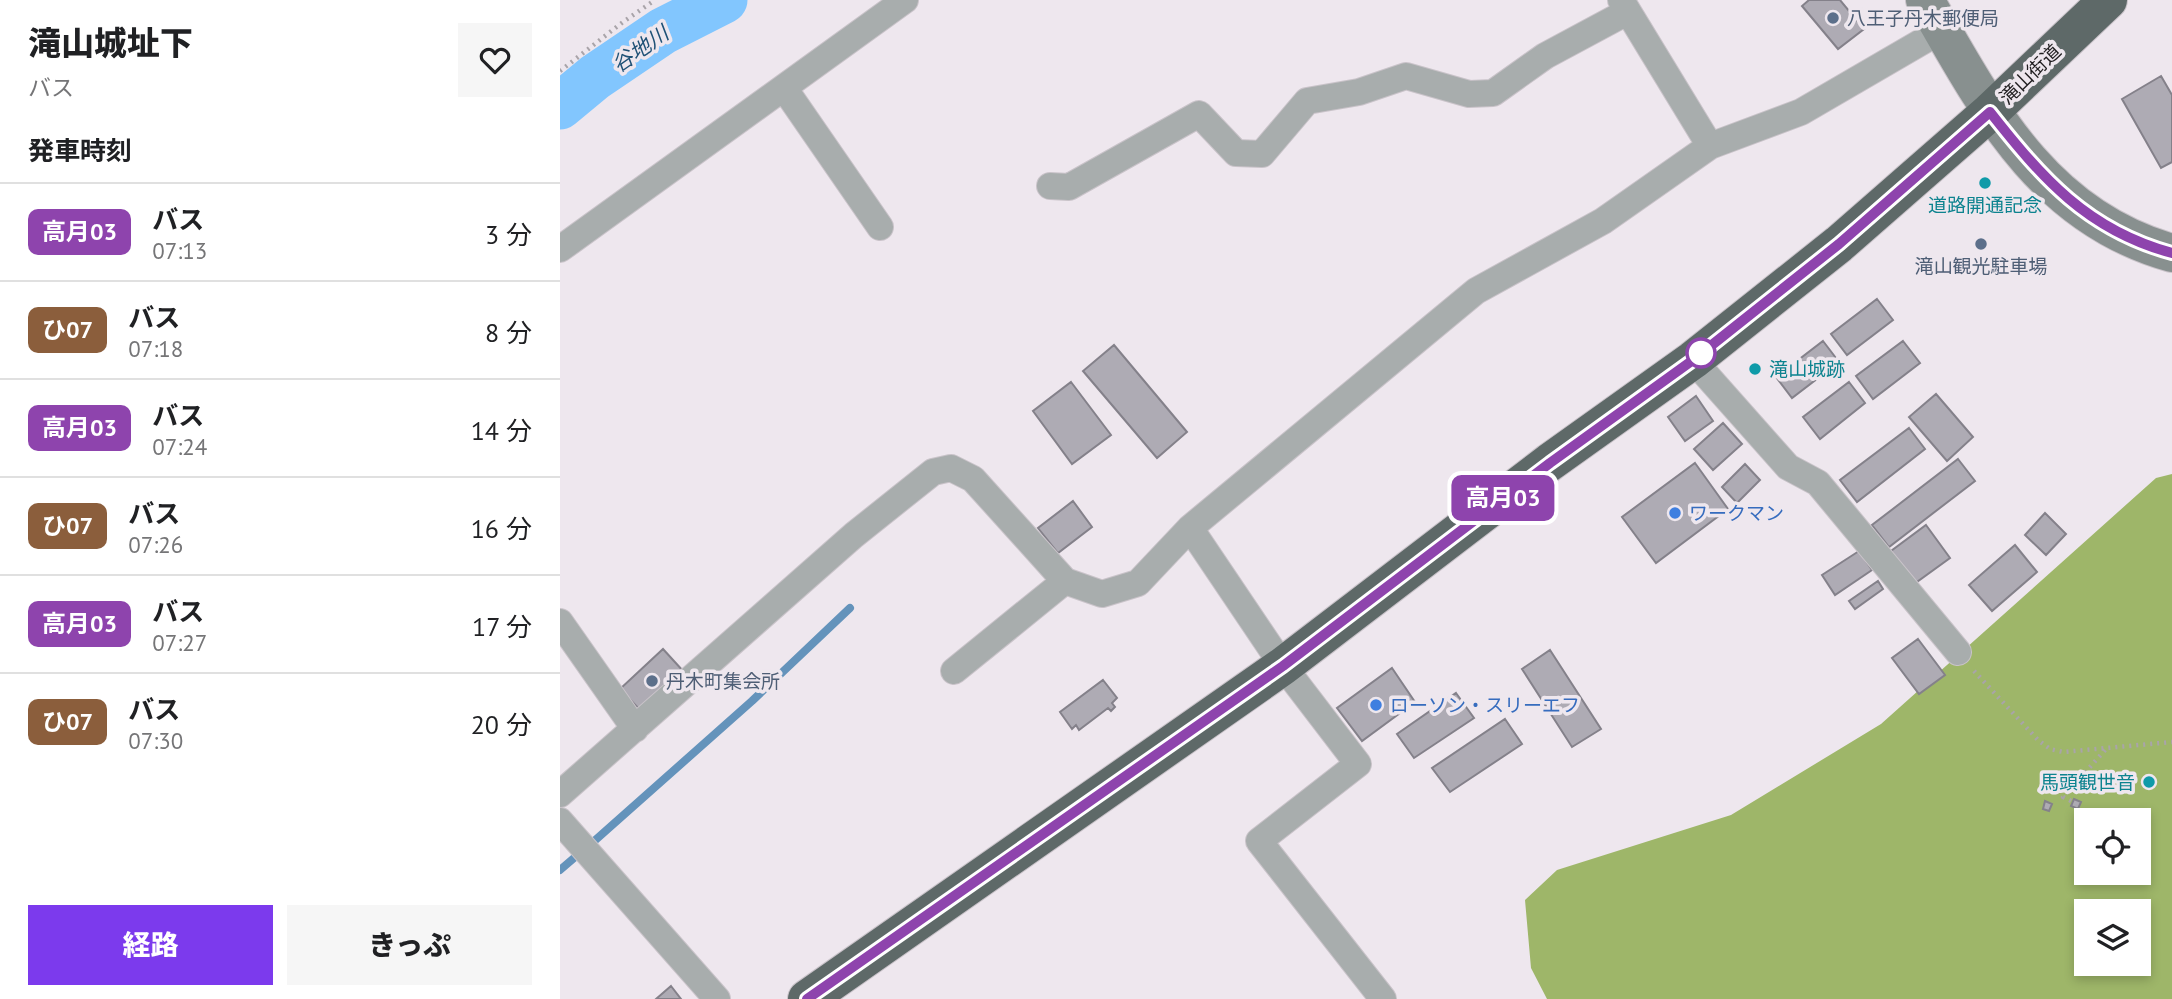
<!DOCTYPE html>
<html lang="ja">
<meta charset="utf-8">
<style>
:root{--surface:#fff;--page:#f6f6f6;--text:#202124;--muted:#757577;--line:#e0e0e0;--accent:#7c3aed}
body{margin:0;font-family:"PT Sans","Noto Sans JP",sans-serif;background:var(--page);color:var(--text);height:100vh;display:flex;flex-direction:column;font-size:26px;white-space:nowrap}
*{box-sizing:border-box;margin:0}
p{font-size:23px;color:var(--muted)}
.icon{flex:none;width:38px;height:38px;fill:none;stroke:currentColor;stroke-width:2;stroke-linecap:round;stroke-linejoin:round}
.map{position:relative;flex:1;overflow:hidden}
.sheet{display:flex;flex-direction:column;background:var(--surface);width:560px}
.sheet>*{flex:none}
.badge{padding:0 14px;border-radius:10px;font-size:24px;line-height:46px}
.controls{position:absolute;left:1514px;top:808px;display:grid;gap:14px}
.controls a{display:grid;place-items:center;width:77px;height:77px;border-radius:0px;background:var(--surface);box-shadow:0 4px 10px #0003;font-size:35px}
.map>.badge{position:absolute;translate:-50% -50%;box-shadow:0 0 0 4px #fff}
h2{padding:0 28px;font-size:26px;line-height:63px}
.round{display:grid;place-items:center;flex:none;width:74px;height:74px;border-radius:0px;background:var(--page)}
.overview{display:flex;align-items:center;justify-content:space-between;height:119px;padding:0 28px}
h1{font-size:33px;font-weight:800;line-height:52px}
.button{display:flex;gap:14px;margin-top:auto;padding:14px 28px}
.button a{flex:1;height:80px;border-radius:0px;background:var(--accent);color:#fff;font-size:28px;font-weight:800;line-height:80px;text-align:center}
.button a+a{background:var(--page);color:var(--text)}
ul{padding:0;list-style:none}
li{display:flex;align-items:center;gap:21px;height:98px;padding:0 28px;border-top:2px solid var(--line)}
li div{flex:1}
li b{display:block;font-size:26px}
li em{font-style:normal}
li .badge{min-width:77px;font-weight:700;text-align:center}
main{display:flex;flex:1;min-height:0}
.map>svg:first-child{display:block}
</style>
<main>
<section class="sheet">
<div class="overview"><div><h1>滝山城址下</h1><p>バス</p></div><a class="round"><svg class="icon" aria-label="heart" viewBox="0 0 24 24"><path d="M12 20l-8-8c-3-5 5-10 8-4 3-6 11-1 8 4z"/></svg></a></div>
<h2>発車時刻</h2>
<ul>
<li><span class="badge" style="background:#8e44ad;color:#fff">高月03</span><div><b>バス</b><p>07:13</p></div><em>3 分</em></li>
<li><span class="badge" style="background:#8b5e3c;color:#fff">ひ07</span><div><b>バス</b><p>07:18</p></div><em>8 分</em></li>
<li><span class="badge" style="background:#8e44ad;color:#fff">高月03</span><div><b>バス</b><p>07:24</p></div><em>14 分</em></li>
<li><span class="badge" style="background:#8b5e3c;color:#fff">ひ07</span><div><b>バス</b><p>07:26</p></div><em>16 分</em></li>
<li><span class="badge" style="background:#8e44ad;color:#fff">高月03</span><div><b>バス</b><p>07:27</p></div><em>17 分</em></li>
<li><span class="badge" style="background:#8b5e3c;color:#fff">ひ07</span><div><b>バス</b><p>07:30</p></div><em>20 分</em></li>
</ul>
<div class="button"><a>経路</a><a>きっぷ</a></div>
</section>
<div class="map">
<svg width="1612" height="999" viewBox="0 0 1612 999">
<rect width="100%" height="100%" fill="#eee7ee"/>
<path fill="#9eb669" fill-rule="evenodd" d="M1612,474V999H987L971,968L965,900L997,870L1171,815L1321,724L1596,478ZM1526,821H1578V873H1526ZM1526,912H1578V964H1526Z"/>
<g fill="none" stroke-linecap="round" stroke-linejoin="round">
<path stroke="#6493bb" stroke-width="8" d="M32,843L192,701L290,608
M0,870L14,858"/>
<path stroke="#82c6fe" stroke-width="47" d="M0,106L35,77L103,31L164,0"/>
</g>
<path fill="#aeabb4" stroke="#84818a" stroke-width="2" d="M1249,0H1280L1304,29L1278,49L1242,6Z
M1601,76L1612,95V162L1601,168L1562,99Z
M1317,299L1333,320L1287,355L1271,334Z
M1263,341L1279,362L1232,398L1216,377Z
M1343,341L1360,363L1313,399L1296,376Z
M554,345L627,432L597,458L523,371Z
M511,382L551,435L512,464L473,411Z
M1289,382L1305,403L1260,439L1243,417Z
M1376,394L1413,437L1387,461L1349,417Z
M1136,396L1153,421L1125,441L1108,417Z
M1163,423L1182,444L1153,470L1134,449Z
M1349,428L1365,449L1297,502L1280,480Z
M1398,459L1415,481L1329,547L1312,525Z
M1135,463L1168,509L1096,563L1062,517Z
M1185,464L1200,480L1177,503L1162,487Z
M513,501L532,527L498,553L478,528Z
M1485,513L1506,534L1486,555L1465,535Z
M1366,525L1390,558L1354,584L1331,551Z
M1455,545L1477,572L1432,611L1409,585Z
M1299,551L1312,570L1275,595L1262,575Z
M1318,581L1323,589L1295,609L1289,601Z
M1358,639L1385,675L1359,694L1332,658Z
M103,649L124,672L81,711L60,689Z
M990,650L1041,729L1012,747L962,669Z
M832,668L855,702L802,741L777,708Z
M543,680L557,698L552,703L555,707L551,711L548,708L519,730L516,725L512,729L500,712Z
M896,693L914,718L854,758L837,734Z
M945,719L962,744L890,792L872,768Z
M1514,799L1521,802L1518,809L1511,806Z
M1485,801L1492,804L1489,811L1483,809Z
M111,986L121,999H96Z"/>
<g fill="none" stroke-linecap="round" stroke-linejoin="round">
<g stroke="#c9c3c9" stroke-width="28">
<path id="street" d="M1061,0L1150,146
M224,88L320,227
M490,186L509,187L639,114L676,153L702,154L747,101L799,92L846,76L909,94L933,93L985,56L1067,12
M0,249L345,0
M1133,360L1228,467L1258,483L1398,652
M630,528L723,666L798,764L699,841L823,999
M0,622L75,729
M394,671L505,581
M0,794L294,535L373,472L391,468L413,479L505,581L542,594L578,583L630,528L916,291L1043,221L1150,146L1241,112L1382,30
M0,821L157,999"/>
</g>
<g stroke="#c9c3c9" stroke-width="40">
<path id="secondary" d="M1365,0C1427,108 1483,217 1612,253"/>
</g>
<g stroke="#c9c3c9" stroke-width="40">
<path id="highway" d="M247,999L723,666L990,462L1133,360L1279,244L1430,112L1548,0"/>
</g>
<path stroke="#a9a4a9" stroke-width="4.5" stroke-dasharray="2 5" stroke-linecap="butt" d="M0,71L63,22L95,0
M1414,671L1478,740L1490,749L1503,752L1612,742
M1511,801L1503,797L1546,749"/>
<use href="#street" stroke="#a8adad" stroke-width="26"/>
<use href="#secondary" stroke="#88908f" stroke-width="38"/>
<use href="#highway" stroke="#5e6968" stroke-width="38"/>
</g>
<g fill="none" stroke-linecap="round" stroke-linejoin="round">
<g stroke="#fff" stroke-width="16">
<path id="line" d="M247,999L723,666L990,463L1133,360L1279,244L1430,112C1482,178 1527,230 1612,253"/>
</g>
<use href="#line" stroke="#8e44ad" stroke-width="10"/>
</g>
<g fill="#5c6f8a" stroke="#eee7ee" stroke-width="2.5">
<circle cx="1273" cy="18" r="7"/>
<circle cx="1421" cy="244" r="7"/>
<circle cx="92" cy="681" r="7"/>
</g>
<g fill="#0f9aa8" stroke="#eee7ee" stroke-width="2.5">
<circle cx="1425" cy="183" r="7"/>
<circle cx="1195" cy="369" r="7"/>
<circle cx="1589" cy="782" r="7"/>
</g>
<circle fill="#fff" stroke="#8e44ad" stroke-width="3.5" cx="1141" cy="353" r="14"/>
<g fill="#3f7fe0" stroke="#eee7ee" stroke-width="2.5">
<circle cx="1115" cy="513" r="7"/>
<circle cx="816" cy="705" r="7"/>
</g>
<g text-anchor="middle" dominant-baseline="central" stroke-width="7" stroke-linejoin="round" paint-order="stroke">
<g font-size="19" fill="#4e5e75" stroke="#eee7ee" text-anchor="start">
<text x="1287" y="18">八王子丹木郵便局</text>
<text x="1421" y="266" text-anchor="middle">滝山観光駐車場</text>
<text x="106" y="681">丹木町集会所</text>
</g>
<g font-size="19" fill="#1f1d1f" stroke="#eee7ee">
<text transform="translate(1470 74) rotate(-44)">滝山街道</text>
</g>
<g font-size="19" fill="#0d838f" stroke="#eee7ee">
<text x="1425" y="205">道路開通記念</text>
<text x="1209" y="369" text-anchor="start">滝山城跡</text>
<text x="1575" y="782" text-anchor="end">馬頭観世音</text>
</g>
<g font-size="19" fill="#366cbe" stroke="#eee7ee" text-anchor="start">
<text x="1129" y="513">ワークマン</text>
<text x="830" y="705">ローソン・スリーエフ</text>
</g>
<g font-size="21" font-style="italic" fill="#1f5176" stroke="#eee7ee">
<text transform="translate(80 49) rotate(-35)">谷地川</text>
</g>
</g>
</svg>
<div class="controls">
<a><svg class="icon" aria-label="locate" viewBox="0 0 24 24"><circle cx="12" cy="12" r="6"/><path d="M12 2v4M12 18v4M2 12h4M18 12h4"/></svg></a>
<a><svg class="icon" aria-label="layers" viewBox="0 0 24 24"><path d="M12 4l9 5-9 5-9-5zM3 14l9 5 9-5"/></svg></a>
</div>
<b class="badge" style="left:943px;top:498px;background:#8e44ad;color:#fff">高月03</b>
</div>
</main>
